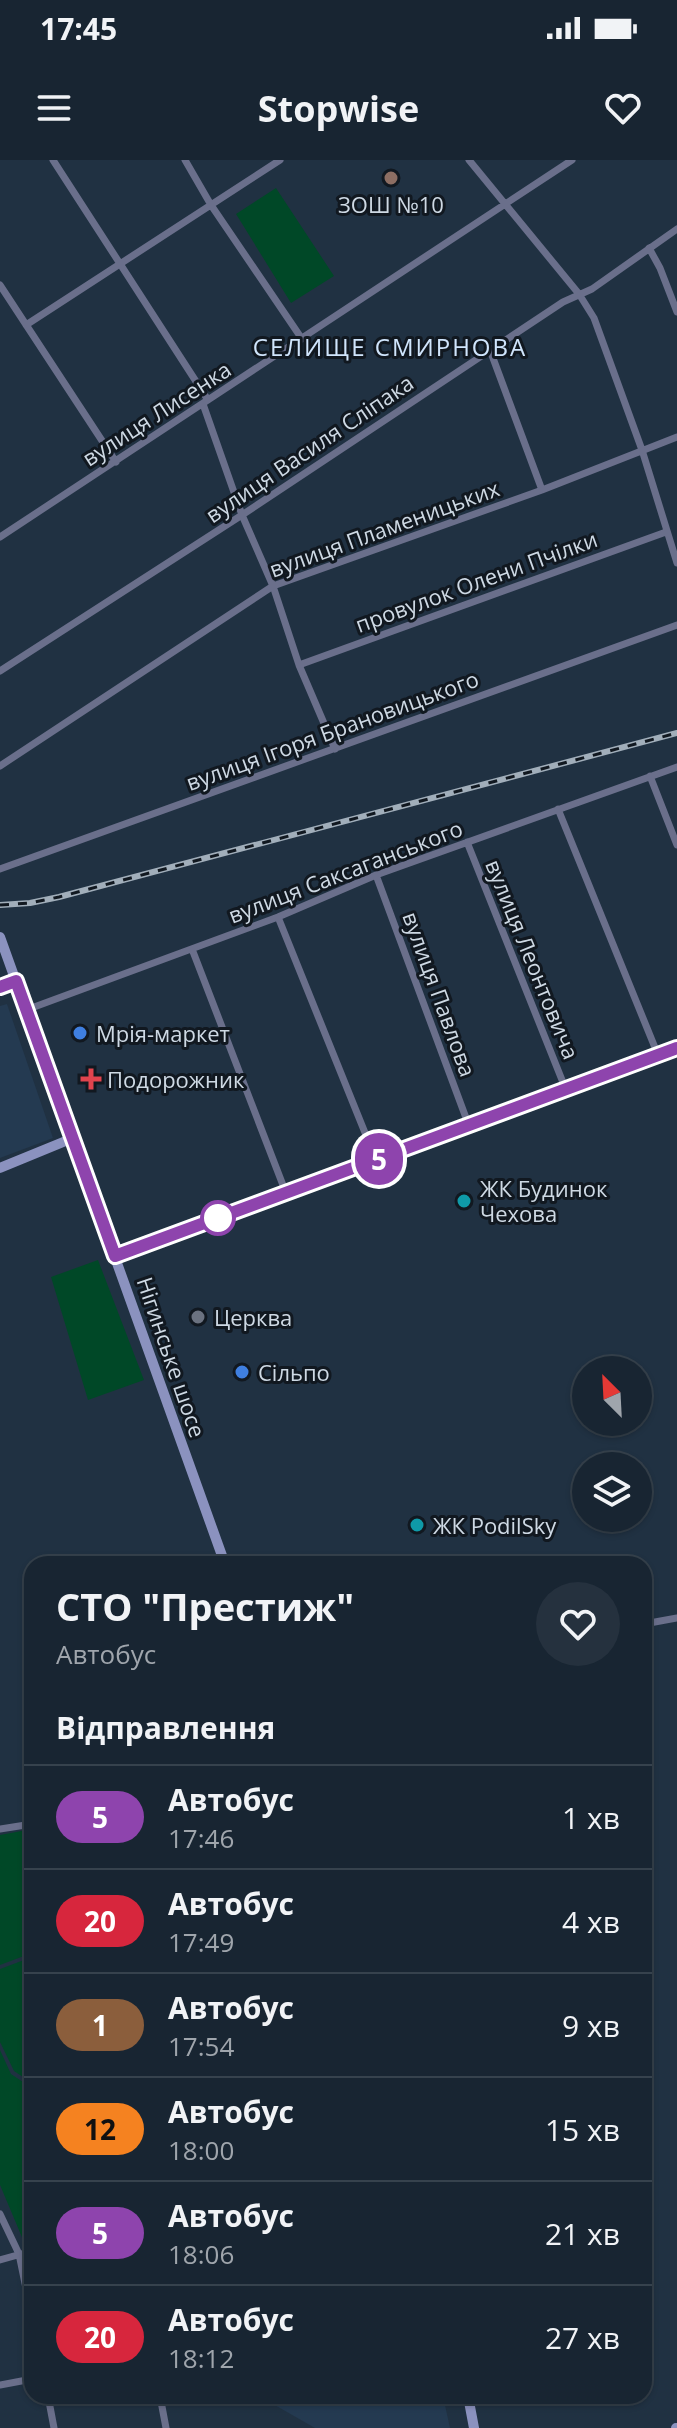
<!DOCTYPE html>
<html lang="uk">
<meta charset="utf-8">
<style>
:root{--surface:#182532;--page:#25313e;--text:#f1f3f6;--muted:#9fa5ac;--line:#36424d}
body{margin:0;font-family:"Open Sans",sans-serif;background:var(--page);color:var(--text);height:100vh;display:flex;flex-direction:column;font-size:30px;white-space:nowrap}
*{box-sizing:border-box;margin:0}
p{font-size:26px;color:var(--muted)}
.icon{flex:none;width:44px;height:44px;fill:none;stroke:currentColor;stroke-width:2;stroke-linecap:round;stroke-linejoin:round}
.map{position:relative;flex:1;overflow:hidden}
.sheet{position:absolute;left:24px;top:1396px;width:628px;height:848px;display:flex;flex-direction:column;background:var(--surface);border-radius:24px;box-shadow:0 2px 6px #0004,0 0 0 2px var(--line)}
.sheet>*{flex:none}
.badge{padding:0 16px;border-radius:26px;font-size:28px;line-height:52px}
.needle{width:52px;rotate:336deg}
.tools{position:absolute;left:572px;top:1196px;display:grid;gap:16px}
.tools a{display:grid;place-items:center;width:80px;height:80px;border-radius:50%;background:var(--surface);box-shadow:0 2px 6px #0004,0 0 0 2px var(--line);font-size:40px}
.map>.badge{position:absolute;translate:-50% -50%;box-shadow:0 0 0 4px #fff}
h2{padding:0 32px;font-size:30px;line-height:72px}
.round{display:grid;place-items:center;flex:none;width:84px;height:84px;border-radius:42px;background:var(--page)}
.head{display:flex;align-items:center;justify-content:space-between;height:136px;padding:0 32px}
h1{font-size:38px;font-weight:700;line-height:60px}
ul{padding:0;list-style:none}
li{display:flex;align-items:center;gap:24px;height:104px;padding:0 32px;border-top:2px solid var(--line)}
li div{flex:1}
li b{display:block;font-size:30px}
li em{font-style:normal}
li .badge{min-width:88px;font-weight:700;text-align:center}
.status{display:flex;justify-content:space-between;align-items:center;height:56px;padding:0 40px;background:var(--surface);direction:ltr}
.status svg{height:22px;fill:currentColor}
header{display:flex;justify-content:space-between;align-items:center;height:104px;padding:0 32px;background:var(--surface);font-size:36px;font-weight:700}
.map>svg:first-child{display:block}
</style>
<div class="status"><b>17:45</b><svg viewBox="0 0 49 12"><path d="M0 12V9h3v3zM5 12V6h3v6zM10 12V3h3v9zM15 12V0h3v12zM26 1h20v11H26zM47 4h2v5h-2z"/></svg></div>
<header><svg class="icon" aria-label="menu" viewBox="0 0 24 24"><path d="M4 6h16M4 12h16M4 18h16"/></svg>Stopwise<svg class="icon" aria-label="heart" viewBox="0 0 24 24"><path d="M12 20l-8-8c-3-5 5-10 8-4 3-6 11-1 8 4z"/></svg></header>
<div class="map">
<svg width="677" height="2268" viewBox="0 0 677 2268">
<rect width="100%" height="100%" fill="#203142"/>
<path fill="#243a51" d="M7,844L53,978L0,998V846Z
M259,2236H443L450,2268H315Z"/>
<path fill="#004827" d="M276,28L334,116L291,143L236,54Z
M98,1100L144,1220L88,1240L51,1117Z
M32,1669V1793L0,1805V1675Z
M32,1797V1923L14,1911L0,1882V1809Z
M0,1890L11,1914L32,1928V2080L24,2082L0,2025Z"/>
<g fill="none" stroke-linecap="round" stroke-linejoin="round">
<path stroke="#6a6f8b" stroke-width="7" d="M53,0L208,240
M185,0L211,45L302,179
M469,0L579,134L594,158L642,290L677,403
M649,88L660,108L677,152
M0,125L116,302
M26,165L280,0
M490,190L542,330
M203,244L242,355L273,426L299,505L335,589
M0,377L572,0
M299,505L666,372
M0,511L242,355L563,142L592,129L677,69
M0,606L273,426L542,330L677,277
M650,616L677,685
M558,649L658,895
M467,682L566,930
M0,709L677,465
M376,715L469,966
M278,757L376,1000
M192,789L286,1033
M26,850L278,757L376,715L677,607
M644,1464L677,1458
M0,1669L32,1664
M0,2054L19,2094L32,2158
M0,2100L32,2091
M0,2225L32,2219
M48,2236L54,2268
M160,2236L166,2268"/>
<path stroke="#8b92bf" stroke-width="10" d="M0,777L225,1404
M0,827L16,821
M0,1008L73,978
M115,1096L677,888
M468,2236L474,2268
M676,2268H677"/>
<g stroke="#a1aeba" stroke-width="6">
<path id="rail" d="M0,745L30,743L59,737L677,573"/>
</g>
<use href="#rail" stroke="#111820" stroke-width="3" stroke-dasharray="9" stroke-linecap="butt"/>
</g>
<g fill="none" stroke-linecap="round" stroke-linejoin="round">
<g stroke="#fff" stroke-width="18">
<path id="line" d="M0,827L16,821L115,1096L677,888"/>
</g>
<use href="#line" stroke="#8e44ad" stroke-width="12"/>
</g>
<circle fill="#8d6e63" stroke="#111820" stroke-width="3" cx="391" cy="18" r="8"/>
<g fill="#3f7fe0" stroke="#111820" stroke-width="3">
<circle cx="80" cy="873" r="8"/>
<circle cx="242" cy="1212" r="8"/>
</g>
<path fill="#e0444e" stroke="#111820" stroke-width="3" d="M87 907h8v8h8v8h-8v8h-8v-8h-8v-8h8z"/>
<g fill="#0f9aa8" stroke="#111820" stroke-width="3">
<circle cx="464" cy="1041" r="8"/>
<circle cx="417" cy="1365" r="8"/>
</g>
<circle fill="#fff" stroke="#8e44ad" stroke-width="4" cx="218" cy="1058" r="16"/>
<circle fill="#6b7280" stroke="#111820" stroke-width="3" cx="198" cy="1157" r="8"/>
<g text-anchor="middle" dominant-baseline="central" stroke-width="6" stroke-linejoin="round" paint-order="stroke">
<g font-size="22" fill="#ced9e4" stroke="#111820" text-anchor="start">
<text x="391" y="44" text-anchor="middle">ЗОШ №10</text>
<text x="96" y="873">Мрія-маркет</text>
<text x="107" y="919">Подорожник</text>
<text x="480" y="1028">ЖК Будинок<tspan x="480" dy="25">Чехова</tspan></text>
<text x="214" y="1157">Церква</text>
<text x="258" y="1212">Сільпо</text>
<text x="433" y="1365">ЖК PodilSky</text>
</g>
<g font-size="22" fill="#ced9e4" stroke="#111820">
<text transform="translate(156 253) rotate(-33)">вулиця Лисенка</text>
<text transform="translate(309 288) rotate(-34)">вулиця Василя Сліпака</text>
<text transform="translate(384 368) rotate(-20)">вулиця Пламеницьких</text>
<text transform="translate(476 421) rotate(-20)">провулок Олени Пчілки</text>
<text transform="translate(332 570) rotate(-20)">вулиця Ігоря Брановицького</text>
<text transform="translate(345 711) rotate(-21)">вулиця Саксаганського</text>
<text transform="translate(533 799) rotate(68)">вулиця Леонтовича</text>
<text transform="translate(440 834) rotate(70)">вулиця Павлова</text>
<text transform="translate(172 1197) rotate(71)">Нігинське шосе</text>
</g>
<g font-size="24" letter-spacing="2" fill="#d0e5fc" stroke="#111820">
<text x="390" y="186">СЕЛИЩЕ СМИРНОВА</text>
</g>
</g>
</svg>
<div class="tools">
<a><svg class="needle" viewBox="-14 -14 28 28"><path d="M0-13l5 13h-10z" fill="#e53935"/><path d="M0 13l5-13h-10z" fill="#9fa5ac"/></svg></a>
<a><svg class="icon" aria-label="layers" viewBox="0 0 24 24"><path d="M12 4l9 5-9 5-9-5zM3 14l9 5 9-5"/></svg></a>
</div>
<b class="badge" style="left:379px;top:999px;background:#8e44ad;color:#fff">5</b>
<section class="sheet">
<div class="head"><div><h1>СТО &quot;Престиж&quot;</h1><p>Автобус</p></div><a class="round"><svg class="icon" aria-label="heart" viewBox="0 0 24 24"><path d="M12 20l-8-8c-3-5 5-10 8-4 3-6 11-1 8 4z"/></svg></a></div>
<h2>Відправлення</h2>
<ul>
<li><span class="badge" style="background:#8e44ad;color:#fff">5</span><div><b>Автобус</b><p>17:46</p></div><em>1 хв</em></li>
<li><span class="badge" style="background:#d7263d;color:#fff">20</span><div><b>Автобус</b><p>17:49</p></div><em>4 хв</em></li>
<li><span class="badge" style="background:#8b5e3c;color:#fff">1</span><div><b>Автобус</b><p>17:54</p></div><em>9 хв</em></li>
<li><span class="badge" style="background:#f58220;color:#111">12</span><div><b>Автобус</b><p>18:00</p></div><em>15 хв</em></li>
<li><span class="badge" style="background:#8e44ad;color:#fff">5</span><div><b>Автобус</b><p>18:06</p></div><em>21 хв</em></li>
<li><span class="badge" style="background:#d7263d;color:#fff">20</span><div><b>Автобус</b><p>18:12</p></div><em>27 хв</em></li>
</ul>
</section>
</div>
